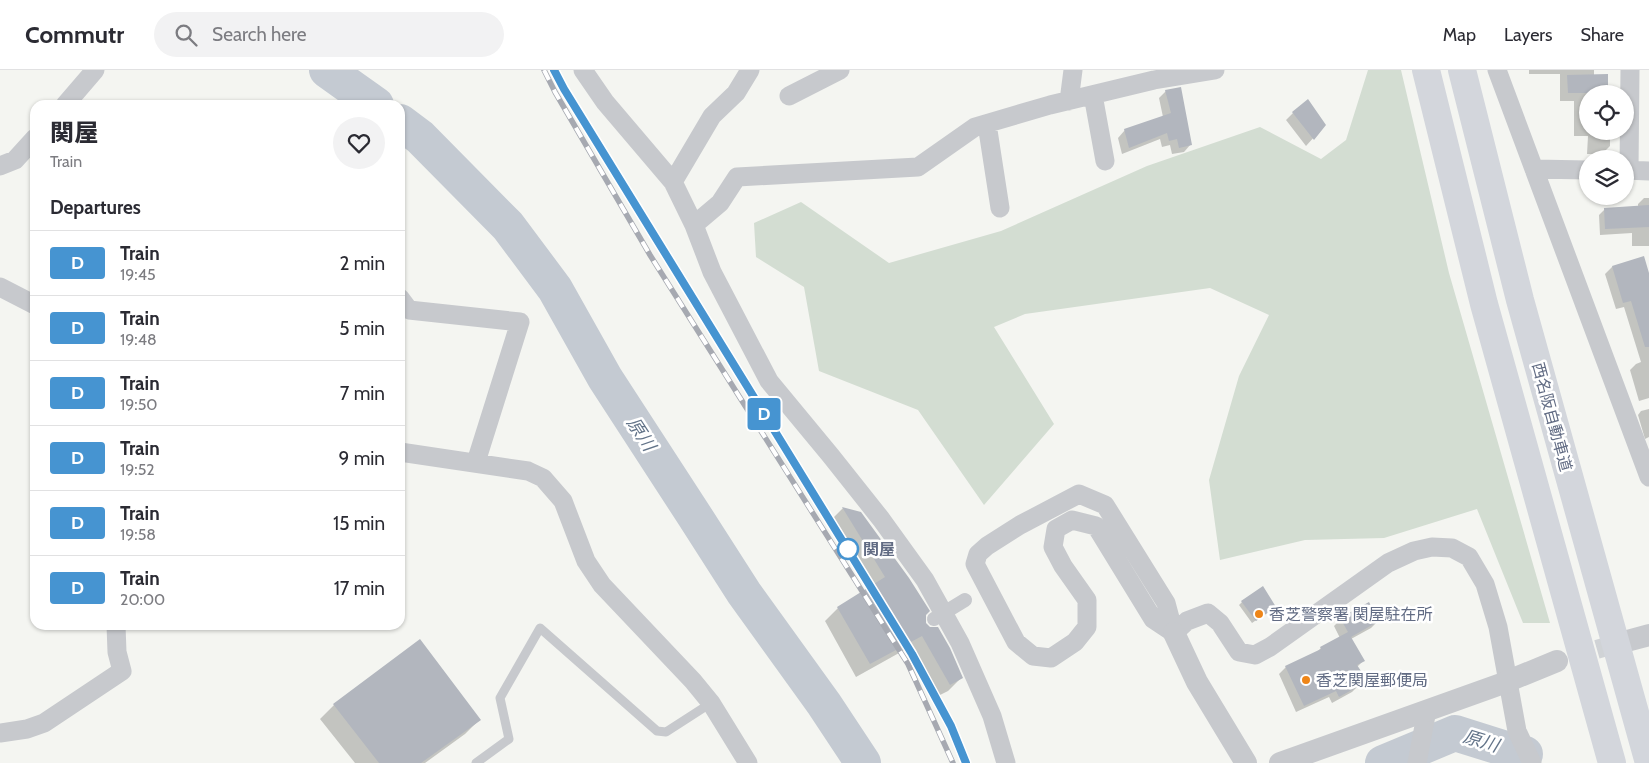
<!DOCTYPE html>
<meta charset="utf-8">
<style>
:root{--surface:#fff;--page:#f2f2f3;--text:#2b2b33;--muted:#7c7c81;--line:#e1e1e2}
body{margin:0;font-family:Cabin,"Noto Sans JP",sans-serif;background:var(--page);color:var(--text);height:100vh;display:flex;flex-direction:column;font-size:19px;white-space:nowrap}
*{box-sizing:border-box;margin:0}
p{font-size:16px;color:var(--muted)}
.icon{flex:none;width:28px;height:28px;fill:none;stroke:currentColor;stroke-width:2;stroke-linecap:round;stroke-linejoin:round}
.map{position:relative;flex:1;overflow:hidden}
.side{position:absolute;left:30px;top:30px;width:375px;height:530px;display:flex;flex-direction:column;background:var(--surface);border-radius:15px;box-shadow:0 1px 4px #0004}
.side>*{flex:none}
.badge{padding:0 10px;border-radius:4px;font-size:18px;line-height:32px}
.buttons{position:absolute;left:1579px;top:15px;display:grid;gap:10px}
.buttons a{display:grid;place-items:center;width:55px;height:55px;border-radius:50%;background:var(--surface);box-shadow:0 1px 4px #0004;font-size:25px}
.map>.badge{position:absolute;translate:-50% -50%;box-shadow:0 0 0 2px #fff}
h2{padding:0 20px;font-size:19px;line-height:45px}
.round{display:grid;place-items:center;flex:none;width:52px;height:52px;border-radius:26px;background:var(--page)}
.summary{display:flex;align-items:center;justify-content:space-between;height:85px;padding:0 20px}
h1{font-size:24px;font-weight:800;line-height:38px}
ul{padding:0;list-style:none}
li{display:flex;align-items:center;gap:15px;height:65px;padding:0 20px;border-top:1px solid var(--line)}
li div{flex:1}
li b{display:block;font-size:19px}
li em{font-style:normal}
li .badge{min-width:55px;font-weight:700;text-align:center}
header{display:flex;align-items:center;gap:30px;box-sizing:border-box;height:70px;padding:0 25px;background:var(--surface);border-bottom:1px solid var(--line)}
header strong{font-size:24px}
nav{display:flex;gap:28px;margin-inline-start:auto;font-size:18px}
.search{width:350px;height:45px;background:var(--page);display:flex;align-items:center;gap:12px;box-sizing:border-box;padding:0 18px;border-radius:28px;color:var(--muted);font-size:19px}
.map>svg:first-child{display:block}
</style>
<header>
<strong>Commutr</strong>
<div class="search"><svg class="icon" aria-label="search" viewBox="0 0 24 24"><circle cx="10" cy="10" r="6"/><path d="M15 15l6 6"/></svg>Search here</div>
<nav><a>Map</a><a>Layers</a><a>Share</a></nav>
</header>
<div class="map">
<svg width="1649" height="693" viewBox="0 0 1649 693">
<rect width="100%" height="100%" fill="#f4f5f1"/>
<path fill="#d3ddd2" d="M1368,0H1401L1449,203L1550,553H1523L1477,439L1384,468L1305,470L1220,490L1209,410L1239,306L1269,245L1210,218L1025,244L994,257L1054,354L984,435L918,340L819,301L804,217L756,187L754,153L801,132L889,193L1001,161L1147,96L1260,57L1321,89L1346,70Z"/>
<path fill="#0003" d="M1529,0H1594V6H1607V24H1588V61H1613L1610,65V76L1602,84H1587L1588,66H1574V31H1560V4H1529Z
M1166,21L1191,74L1184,82L1172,84L1170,75L1162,77L1160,69L1122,84L1118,68L1125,60L1163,47L1159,28Z
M1293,43L1325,55L1306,76L1286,50Z
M1644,128H1649V176H1632V163L1600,165L1599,145L1605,139L1638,137V134Z
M1643,188L1649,208V328L1639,331L1630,300L1636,294L1641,292L1624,237L1616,239L1605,204L1612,197Z
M1649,339V367L1645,369L1638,345L1641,341Z
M843,438L860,443L925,545V554L961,608L948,621L936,627L908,578L856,607L825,551L838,538L870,518L829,452Z
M1242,532L1271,540L1252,553L1239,535Z
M1341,549L1378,551L1371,558L1351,569L1363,591L1357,597L1360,601L1355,606L1359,615L1352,622L1332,633L1329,627L1296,642L1279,604L1286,597L1317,582L1321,578L1340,568L1334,556Z
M420,571L479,650L465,664L425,693H355L320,649L334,635Z"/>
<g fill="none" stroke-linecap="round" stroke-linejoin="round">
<path stroke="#c4cad2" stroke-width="36" d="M327,0L376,35
M400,52L420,67L508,156L555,219L605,308L694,445L744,523L824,634L863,693
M1383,693L1455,663L1522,684H1525"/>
</g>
<path fill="#b2b6be" d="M1608,4V23H1568L1567,5Z
M1181,17L1192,75L1179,78L1177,69L1169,71L1167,63L1129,78L1124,59L1171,43L1165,20Z
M1308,29L1326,55L1314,70L1292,42Z
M1649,135V157L1605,159L1604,138Z
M1644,186L1649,203V277H1645L1631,231L1623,233L1612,196Z
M842,437L861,442L909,508L930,541L926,545V553L930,557H938L950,578L963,608L950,615L922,566L870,594L837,537L885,507Z
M1263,516L1276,537L1256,551L1241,531Z
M1369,532L1379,551L1351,567L1365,591L1357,595L1361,601L1355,604L1361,615L1339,627L1336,621L1304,636L1285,596L1321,579L1320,577L1348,562L1340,548Z
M420,569L481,650L421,693H379L333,634Z"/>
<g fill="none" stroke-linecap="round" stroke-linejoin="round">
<path stroke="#d0d3d6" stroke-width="19" stroke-dasharray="19 9" stroke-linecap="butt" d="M1570,587L1626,571"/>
<path stroke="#c7c9cd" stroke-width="9" d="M476,693L509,669L500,628L540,558L657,661L666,662L711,633"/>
<path stroke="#c7c9cd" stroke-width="14" d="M934,549L965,530"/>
<path stroke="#c7c9cd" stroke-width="19" d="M583,0L605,32L673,112L694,155L712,202L769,311L831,386L881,449L925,510L960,573L992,646L1006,693
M1497,0L1649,407
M1093,25L1105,91
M789,26L840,0
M1069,31L1073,0
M65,35L95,0
M987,54L1000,138
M0,96L15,90L35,68
M1534,99L1588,100
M1625,100L1649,101
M1629,100L1630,0
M673,112L712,46L736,23L750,0
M694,155L720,133L737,107L918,97L975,57L1050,35L1154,10L1215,0
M0,217L35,235
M400,228L409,240L520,252L476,392
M400,382L528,401L543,408L563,431L586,491L602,515L693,611L711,633L748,693
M1079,424L1105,435L1166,533L1174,563L1153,549L1096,456L1072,450L1056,459L1053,477L1063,496L1087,530V557L1075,572L1051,588L1033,586L1016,572L975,494L978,484L987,476L1020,455Z
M1174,563L1187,551L1208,543L1220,553L1239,582L1255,585L1270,577L1388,493L1414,481L1432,477L1452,478L1469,487L1485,514L1498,557L1517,661L1532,693
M0,663L27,659L44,653L122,601L117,582L116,555
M1417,693L1427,640"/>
<path stroke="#c7c9cd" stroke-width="22" d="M1174,563L1197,612L1246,693
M1627,571L1649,565
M1280,693L1501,614L1557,591"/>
<path stroke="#d3d6dc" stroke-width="28" d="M1426,0L1484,234L1612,693
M1462,0L1520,230L1649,693"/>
<g stroke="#a6a9b1" stroke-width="5.5">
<path id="rail" d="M544,0L555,22L650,185L908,594L953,693
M554,0L564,19L912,584L951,656L966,693"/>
</g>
<use href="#rail" stroke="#fff" stroke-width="4" stroke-dasharray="11" stroke-linecap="butt"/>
</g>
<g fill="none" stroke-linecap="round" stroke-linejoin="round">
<g stroke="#fff" stroke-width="11">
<path id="line" d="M554,0L564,19L912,584L951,656L966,693"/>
</g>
<use href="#line" stroke="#4694d1" stroke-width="8"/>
</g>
<circle fill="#fff" stroke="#4694d1" stroke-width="2.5" cx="848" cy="479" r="10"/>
<g fill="#ee8518" stroke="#fff" stroke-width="2">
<circle cx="1259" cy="544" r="5"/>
<circle cx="1306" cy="610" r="5"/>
</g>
<g text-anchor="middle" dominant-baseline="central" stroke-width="5" stroke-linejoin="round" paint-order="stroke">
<g font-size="16" fill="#626c84" stroke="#fff">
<text transform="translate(1552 347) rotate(75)">西名阪自動車道</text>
</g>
<g font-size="16" font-weight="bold" fill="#626c84" stroke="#fff" text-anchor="start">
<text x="863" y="479">関屋</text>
</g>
<g font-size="16" fill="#626c84" stroke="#fff" text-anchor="start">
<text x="1269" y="544">香芝警察署 関屋駐在所</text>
<text x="1316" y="610">香芝関屋郵便局</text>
</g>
<g font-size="18" font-style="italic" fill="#637489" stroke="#fff">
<text transform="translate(641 364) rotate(57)">原川</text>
<text transform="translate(1481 671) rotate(17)">原川</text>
</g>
</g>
</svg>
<div class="buttons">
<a><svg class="icon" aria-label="locate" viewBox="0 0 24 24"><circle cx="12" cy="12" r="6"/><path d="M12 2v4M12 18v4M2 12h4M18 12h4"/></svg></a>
<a><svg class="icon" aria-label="layers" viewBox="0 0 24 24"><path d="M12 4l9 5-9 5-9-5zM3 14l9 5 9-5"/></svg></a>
</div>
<b class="badge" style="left:764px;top:344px;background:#4694d1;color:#fff">D</b>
<section class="side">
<div class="summary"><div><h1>関屋</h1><p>Train</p></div><a class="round"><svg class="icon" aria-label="heart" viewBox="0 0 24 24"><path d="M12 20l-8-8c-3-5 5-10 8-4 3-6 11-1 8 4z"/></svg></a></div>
<h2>Departures</h2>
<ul>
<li><span class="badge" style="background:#4694d1;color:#fff">D</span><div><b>Train</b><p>19:45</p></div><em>2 min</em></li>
<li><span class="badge" style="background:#4694d1;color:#fff">D</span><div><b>Train</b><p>19:48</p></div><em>5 min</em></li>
<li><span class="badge" style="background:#4694d1;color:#fff">D</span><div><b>Train</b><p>19:50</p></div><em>7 min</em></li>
<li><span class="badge" style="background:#4694d1;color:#fff">D</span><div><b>Train</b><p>19:52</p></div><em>9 min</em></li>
<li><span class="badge" style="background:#4694d1;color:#fff">D</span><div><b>Train</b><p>19:58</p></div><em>15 min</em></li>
<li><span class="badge" style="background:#4694d1;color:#fff">D</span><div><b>Train</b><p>20:00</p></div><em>17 min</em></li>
</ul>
</section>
</div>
